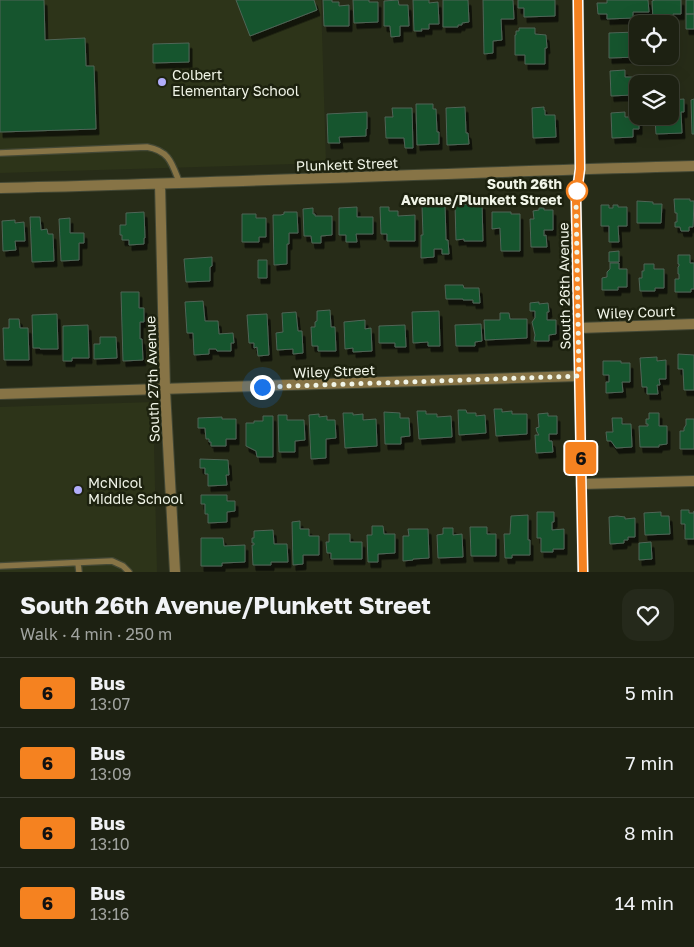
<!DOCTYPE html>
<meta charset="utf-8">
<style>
:root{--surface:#1d2112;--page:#25291b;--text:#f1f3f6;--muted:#a0a39f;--line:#3b3e32}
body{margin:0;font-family:"Golos Text",sans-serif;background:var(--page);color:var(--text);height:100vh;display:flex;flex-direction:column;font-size:19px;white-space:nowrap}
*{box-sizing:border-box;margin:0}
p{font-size:16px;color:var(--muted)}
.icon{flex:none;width:28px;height:28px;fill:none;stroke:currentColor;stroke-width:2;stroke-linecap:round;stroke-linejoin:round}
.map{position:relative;height:572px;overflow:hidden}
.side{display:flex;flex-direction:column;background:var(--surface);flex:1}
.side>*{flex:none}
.badge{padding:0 10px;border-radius:4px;font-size:18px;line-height:32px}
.controls{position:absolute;left:629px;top:15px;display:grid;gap:10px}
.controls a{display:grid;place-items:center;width:50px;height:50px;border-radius:10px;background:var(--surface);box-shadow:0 5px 20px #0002,0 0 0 1px var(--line);font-size:25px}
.you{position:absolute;width:25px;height:25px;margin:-12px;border:4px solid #fff;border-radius:50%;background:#1a73e8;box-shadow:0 0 0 8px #1a73e833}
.map>.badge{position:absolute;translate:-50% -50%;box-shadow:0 0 0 2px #fff}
.round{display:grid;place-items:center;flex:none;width:52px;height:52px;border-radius:15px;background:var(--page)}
.summary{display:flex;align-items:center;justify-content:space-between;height:85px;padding:0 20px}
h1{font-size:24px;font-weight:700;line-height:38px}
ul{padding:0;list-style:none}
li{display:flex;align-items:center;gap:15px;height:70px;padding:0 20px;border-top:1px solid var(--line)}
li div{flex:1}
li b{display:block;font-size:19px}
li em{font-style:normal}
li .badge{min-width:55px;font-weight:700;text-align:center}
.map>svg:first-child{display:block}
</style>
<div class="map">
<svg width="694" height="572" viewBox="0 0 694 572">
<defs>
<filter id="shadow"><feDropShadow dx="3" dy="5.5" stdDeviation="0" flood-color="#0009"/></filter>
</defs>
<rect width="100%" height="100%" fill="#272c18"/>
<path fill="#2d3419" d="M0,0H321L326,163L0,173Z
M153,402L157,572H0V407Z"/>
<path fill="#12542f" stroke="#506556" filter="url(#shadow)" d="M0,0H44L45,40L85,38L86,66H94L96,129L0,132Z
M236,0H314L317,10L250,36Z
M323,0H332V2H339V6L349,5V26H324Z
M353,0H369V2H378V22L354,23Z
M398,0L399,5H408L409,26H400V36L391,37L390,26H384V1Z
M413,0H429V3L438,2L439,24H429V29H421L422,31H414Z
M443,0H468L469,22L462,23V25H458V27H443Z
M483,0H513L514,19H501L502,40L493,41V53L484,54Z
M518,0H555V16L524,17V8H518Z
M607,0H648L649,12H633V18L607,19V14H598L597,3H607Z
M655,0H681V14H673L674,24H656V19H653L652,1Z
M686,0H694V14H686Z
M686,14H694V29H686Z
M519,28H535V34L546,35L547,48H545V64H525V55H515V35H516V31H519Z
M636,32L637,37H638L637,57L609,58V33Z
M189,43V62L153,63V44Z
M625,70V77H639V84H638L637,89H631V95L611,96L610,71Z
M670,95H671V100L684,99V112H681L682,133L656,134L655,119H659V116H670Z
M694,99V134H692L691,100Z
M416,104H433V109H436L437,132H439V144L417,145Z
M465,107L466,133H468L469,144L447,145L446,108Z
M544,107V110H545V115H555L556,137L533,138L532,108Z
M392,108H412L413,148H405L404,138H386L385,117H393Z
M367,112V129H366V136L339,137L340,143H328L327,114Z
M625,112V117H631V119H639V129H633V137L612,138L611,113Z
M674,199H690V201H694L693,227H689V231H681L680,227H675V222H677V213H675Z
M637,201L653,202V204H662L661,223H637Z
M429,202H437V205H445L446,240H448L449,254H442V249H434V257L421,258V235H423L422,206L430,205Z
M482,204L483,241H464V239L456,240L455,205Z
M601,205H609V208H613V205H618V207H627V226H618L619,242H609V226H601Z
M357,207V217H373V234H356L357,242H346V235H339V208Z
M380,207H389V211H398V216L415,215V241H387V234H381Z
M313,208V214H315V216H332V235L321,236V243H312L311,236H304L303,209Z
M539,208H544V210H553V230H544V236L546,235L547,247H531L530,219H534L533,211L539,210Z
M144,212L145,238H144V244L129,245V240H122V235H120V225H126V213Z
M284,212H297L298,233H289V244H287V264L274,265L273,215H281L284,214Z
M492,212H511V214H520V251H501L500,228L492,229Z
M242,214H256V218H266V237H259V242H242Z
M30,217H40L41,230L47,229L48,234H53L54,261L32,262Z
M70,218V233H84V243H79V260L61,261L59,219Z
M15,220V223L24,222L25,241H15L16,250L3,251L2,221Z
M619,251V262H609V252Z
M678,255H690V263H694V289H691V292H675V279H679V274H678V267L679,266V264H678Z
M212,257V266L210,267V281L186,282L184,259Z
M258,260H267V278H258Z
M610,263H619V269H627V287H618V290H602V278L607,277V272L610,269Z
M644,264H654V269H664V288H655V291H640L639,278H642V271H644Z
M445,285H463L464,288H479L480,303H473V300H463V299H446Z
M121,292H139V308H144V322H140V339H142L143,360L123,361Z
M203,301L205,321H218L219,334L233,333L234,343H231V351H217L216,349H209V354L194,355L193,333H187L185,302Z
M539,302V304L548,303L549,312H547V320H556V334L549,335V341H534L535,335L532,322L535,318V311H530V303Z
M330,310L331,327H335L336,351H318V346H312L311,327H315V322L317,321V311Z
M439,311L440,346H428V342L413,343L412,312Z
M296,312L298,331H302L303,353L293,354V349L277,350L276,333L283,332L282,313Z
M500,313H509L510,319H527V338L485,340L484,320H500Z
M57,314L58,349H40V348H33L32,315Z
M267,314L269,355L258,356L257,347L254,348V343H249L247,315Z
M9,319H19L20,328H28L29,360H4L3,328H9Z
M365,320V329L371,328L372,351L353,352V348L345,349L344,322Z
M481,324L482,341L475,342V346H456L455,325Z
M88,325L89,358H72V361H63V326Z
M405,325L406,347H395V343H379V326Z
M100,337H116L117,358L94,359V344H100Z
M678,354L694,355V390H684L683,369H678Z
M657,357V361L666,360V379H659L660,385H657L658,394H647V387H642L640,358Z
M603,361H621V363H630V382H622L623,392L606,393V382H609V375H603Z
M494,409H502V412L512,411V414H527V434L496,436Z
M458,410H466L467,413H476V416L485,415L486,433L459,435Z
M417,411H426V414H437V417L451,416L452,437L419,439Z
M384,412L400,413V418H409L410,436L401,437V444H385Z
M343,413H353V415L363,414V420L376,419L377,446L345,448Z
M548,413V416H557V434H549V441H552L553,452L536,453L535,435H539L537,432L536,428L539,427L538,414Z
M649,413H659V426H667V444L659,445V447H640L639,426H648V424H646V419H649Z
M319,414V417L327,416V420H335L336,438L326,439V458L311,459L309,415Z
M278,415H287V420H304L305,440L295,441V452H279Z
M263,416H273V457H257L256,451L246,446V423H254V421H263Z
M222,417V419H236V439H226V446H211V442H209V439H206L205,428H198V418Z
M612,418H622V424H631L632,447L616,448L611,441H607L606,432H613Z
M686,419H694V449H680V431H684V428L686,425Z
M200,459L228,460L229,475H226L227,485L208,486V474H205V468H200Z
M201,495H227V501H235V511L227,512V522L208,523V514H205V504H201Z
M681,510H689V513H694V511V539H685V524H681Z
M537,512H554V522H552V530L564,529V549H553V552H541V538H537Z
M661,512V516H669L670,534L645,535L644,513Z
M528,515V540H530V555H512V558H505L504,534H510L511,516Z
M617,516L625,517V519L635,518V537H628V540H624V543L610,544L609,517Z
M300,521V529H309V536H319V555H303V564L293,565L292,522Z
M372,526H383L384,534H395V553L378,554V562H368L367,535H372Z
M470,527H487V534H496V556H471Z
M443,528H453V535L462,534L463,557L438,558L437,535L443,534Z
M408,529H428L429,558L413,559V560L403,561V536H409Z
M273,530L274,544H287L288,562H271V565H253L252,545H254V543H252V538H254V531Z
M329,534H350V542H362V559H331V553H327L326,542H329Z
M201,538H223L224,546L245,545V562L222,563V566H201Z
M651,542L652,559L639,560V543Z"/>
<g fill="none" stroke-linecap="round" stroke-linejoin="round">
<g stroke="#434835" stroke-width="8">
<path id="service" d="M0,153L147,147C170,151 172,164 180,184
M78,563L79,572
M0,566L112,561L123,566L129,572"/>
</g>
<g stroke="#434835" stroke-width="12">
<path id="minor" d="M160,184L165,390L175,572
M0,188C231,183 463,172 694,166
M579,328L694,324
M0,394L579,376
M581,484L694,481"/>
</g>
<g stroke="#434835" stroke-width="12">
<path id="tertiary" d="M578,0L580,169L576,199L583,572"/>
</g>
<use href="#service" stroke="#877446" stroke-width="5.5"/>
<use href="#minor" stroke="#877446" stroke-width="10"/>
<use href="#tertiary" stroke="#877446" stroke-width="10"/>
</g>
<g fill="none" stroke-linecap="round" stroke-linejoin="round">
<g stroke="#fff" stroke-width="11">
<path id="line" d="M578,0L580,169L576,199L583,572"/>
</g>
<use href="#line" stroke="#f58220" stroke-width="8"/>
<path stroke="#f0f4e7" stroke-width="5" stroke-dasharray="0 9" d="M262,387L579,376L576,199L578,184L577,191"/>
</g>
<g fill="#b1adfa" stroke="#1d220f" stroke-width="2">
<circle cx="162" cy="82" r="5"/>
<circle cx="78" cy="490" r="5"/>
</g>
<circle fill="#fff" stroke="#f58220" stroke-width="2.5" cx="577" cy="191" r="10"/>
<g text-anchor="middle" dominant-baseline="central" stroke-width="5" stroke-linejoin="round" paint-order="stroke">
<g font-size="14" fill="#f0f4e7" stroke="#1d220f" text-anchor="start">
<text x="172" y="74">Colbert<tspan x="172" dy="16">Elementary School</tspan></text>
<text x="88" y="482">McNicol<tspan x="88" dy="16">Middle School</tspan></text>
</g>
<g font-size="14" fill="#f0f4e7" stroke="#1d220f">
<text transform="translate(347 164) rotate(-2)">Plunkett Street</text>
<text transform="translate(564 286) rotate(-91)">South 26th Avenue</text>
<text transform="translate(636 312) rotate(-2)">Wiley Court</text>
<text transform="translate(334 371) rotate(-2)">Wiley Street</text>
<text transform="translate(152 379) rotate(-92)">South 27th Avenue</text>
</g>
<g font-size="14" font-weight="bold" fill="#f0f4e7" stroke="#1d220f" text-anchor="end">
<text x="562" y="183">South 26th<tspan x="562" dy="16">Avenue/Plunkett Street</tspan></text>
</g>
</g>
</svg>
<div class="controls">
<a><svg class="icon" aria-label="locate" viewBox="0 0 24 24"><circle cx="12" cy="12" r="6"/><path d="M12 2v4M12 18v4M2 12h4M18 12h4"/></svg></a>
<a><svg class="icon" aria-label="layers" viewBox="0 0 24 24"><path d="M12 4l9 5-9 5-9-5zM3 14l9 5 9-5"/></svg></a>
</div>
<div class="you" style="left:262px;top:387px"></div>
<b class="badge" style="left:581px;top:458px;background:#f58220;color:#111">6</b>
</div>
<section class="side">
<div class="summary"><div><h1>South 26th Avenue/Plunkett Street</h1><p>Walk · 4 min · 250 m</p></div><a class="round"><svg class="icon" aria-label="heart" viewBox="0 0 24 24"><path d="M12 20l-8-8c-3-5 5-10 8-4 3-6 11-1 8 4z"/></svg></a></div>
<ul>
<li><span class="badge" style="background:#f58220;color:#111">6</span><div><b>Bus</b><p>13:07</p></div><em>5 min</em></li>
<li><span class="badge" style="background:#f58220;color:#111">6</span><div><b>Bus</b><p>13:09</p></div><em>7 min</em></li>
<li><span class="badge" style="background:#f58220;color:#111">6</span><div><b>Bus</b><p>13:10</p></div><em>8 min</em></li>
<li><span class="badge" style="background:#f58220;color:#111">6</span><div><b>Bus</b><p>13:16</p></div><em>14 min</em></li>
</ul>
</section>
